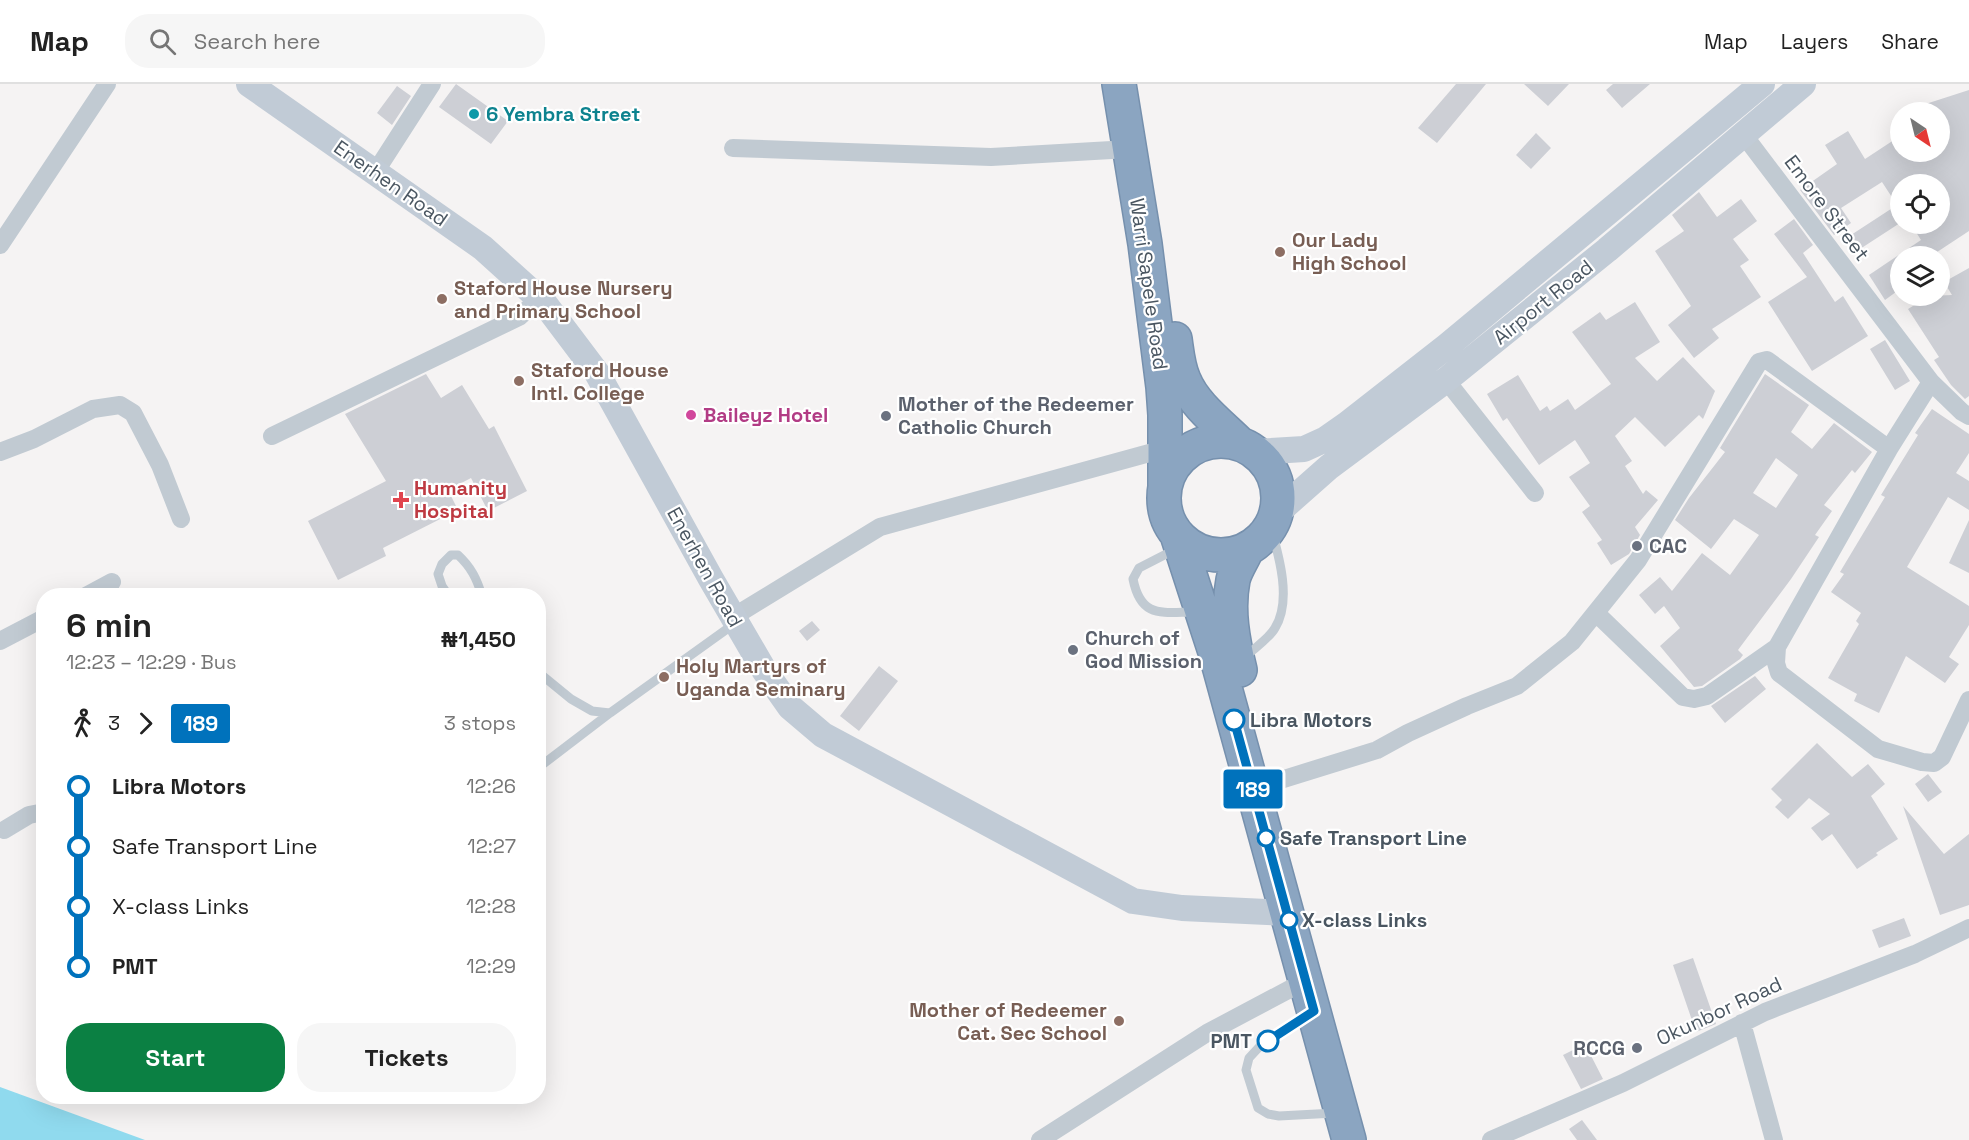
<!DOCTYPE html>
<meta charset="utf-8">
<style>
:root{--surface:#fff;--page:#f6f6f6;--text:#222;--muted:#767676;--line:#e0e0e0;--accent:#0b8043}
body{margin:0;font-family:"Space Grotesk",sans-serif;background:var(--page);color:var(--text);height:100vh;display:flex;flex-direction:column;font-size:22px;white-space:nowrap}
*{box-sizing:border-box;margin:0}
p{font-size:20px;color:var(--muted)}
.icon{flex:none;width:33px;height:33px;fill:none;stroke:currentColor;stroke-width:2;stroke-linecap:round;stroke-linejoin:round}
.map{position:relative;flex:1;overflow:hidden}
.details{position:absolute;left:36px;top:504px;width:510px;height:516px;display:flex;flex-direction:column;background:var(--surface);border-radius:24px;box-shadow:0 6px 24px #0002}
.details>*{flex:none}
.badge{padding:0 12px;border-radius:4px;font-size:21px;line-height:39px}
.needle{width:39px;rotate:145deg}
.tools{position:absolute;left:1890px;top:18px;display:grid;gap:12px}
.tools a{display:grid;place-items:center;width:60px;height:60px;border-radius:50%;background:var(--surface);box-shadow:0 6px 24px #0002;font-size:30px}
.map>.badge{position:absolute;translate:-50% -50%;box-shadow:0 0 0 3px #fff}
.legs{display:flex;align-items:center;gap:9px;height:66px;padding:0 30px;font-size:20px}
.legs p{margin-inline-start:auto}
.headline{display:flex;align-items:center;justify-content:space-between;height:102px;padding:0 30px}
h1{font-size:33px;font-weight:700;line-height:45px}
.primary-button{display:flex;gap:12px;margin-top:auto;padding:12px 30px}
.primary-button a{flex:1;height:69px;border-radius:24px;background:var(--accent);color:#fff;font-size:24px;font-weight:700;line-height:69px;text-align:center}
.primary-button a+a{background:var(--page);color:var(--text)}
ul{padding:0 30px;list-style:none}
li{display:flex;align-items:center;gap:21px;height:60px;font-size:22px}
li i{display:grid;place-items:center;width:9px;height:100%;margin:0 8px;background:currentColor}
li i::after{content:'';width:15px;height:15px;margin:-8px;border:4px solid;border-radius:50%;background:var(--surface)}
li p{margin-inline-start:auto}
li:first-child i{background:linear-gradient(#0000 50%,currentColor 0)}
li:last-child i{background:linear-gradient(currentColor 50%,#0000 0)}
header{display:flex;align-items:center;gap:36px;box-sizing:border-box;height:84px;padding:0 30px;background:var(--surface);border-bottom:2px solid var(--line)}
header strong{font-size:28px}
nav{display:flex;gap:33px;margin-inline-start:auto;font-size:21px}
.search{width:420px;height:54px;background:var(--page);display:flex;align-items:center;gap:15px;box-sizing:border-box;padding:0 21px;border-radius:24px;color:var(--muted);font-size:22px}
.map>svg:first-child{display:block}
</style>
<header>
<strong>Map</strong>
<div class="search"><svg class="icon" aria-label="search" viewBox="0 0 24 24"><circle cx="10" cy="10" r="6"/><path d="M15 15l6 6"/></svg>Search here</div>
<nav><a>Map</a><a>Layers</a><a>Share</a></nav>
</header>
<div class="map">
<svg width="1969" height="1056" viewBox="0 0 1969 1056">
<rect width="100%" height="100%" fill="#f5f3f3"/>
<path fill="#90daee" d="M0,1003L145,1056H0Z"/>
<path fill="#cdcfd5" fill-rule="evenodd" d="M456,0L508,37L491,60L439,23Z
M1456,0H1486L1437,59L1418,44Z
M1524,0H1569L1548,22Z
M1613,0H1650L1622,24L1606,6Z
M397,2L411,12L392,41L377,29Z
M1969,6V147L1931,172H1900V205L1885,216L1869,191L1921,156L1914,145L1922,140H1940V100H1900V139L1860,165L1851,151L1897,121L1882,98L1841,124L1851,139L1834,151L1800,106L1837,80L1825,61L1848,47L1865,75L1900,52V68H1940V28H1908L1907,26Z
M1536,49L1551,64L1531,85L1516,71Z
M1699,108L1717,133L1741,115L1757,137L1733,155L1749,176L1740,182L1761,213L1712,245L1719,254L1694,274L1668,241L1691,222L1655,167L1684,147L1672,131Z
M1794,135L1813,161L1803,169L1835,218L1843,212L1868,252L1812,287L1768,218L1807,193L1774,150Z
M1969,184V312L1965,315L1951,301L1934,276L1939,273L1908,225L1929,212L1952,211L1944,198Z
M1635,218L1660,258L1635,274L1657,297L1683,273L1715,307L1703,335L1699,331L1665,363L1635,333L1615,352L1632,377L1625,382L1643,410L1646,406L1658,416L1635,443L1640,451L1629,470L1611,481L1597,459L1602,456L1582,428L1590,422L1569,393L1590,379L1575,356L1539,381L1507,334L1503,337L1487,310L1518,291L1540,327L1547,322L1550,327L1568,315L1575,326L1611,300L1572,248L1600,228L1606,236Z
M1885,256L1910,297L1895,306L1870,265Z
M426,290L441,314L462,301L489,345L494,342L527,407L488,427L471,394L448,406L458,426L383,464L386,472L338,496L308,437L386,397L345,330Z
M1765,290L1809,321L1791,348L1812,365L1834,339L1872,368L1855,389L1852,386L1824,421L1832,427L1815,451L1819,453L1791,495L1738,566L1743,571L1740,575L1702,602L1694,603L1660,562L1680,544L1664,522L1655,530L1639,511L1660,493L1672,507L1702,469L1730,491L1759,451L1734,435L1711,465L1675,436L1689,414L1725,368L1720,364ZM1776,374L1798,391L1776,424L1753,409Z
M1932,325L1969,350V369L1956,389L1969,397V426L1948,413L1907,483L1969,522V541L1949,573L1959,580L1945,599L1906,572L1879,629L1854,617L1857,610L1828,594L1859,540L1856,537L1861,529L1831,508L1844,490L1840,488L1885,413L1881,411L1918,351L1915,349Z
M1969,436V489L1949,479Z
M812,537L820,546L807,557L799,547Z
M879,582L898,597L859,647L840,632Z
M1755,592L1766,605L1725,639L1711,622Z
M1817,659L1852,693L1868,680L1885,700L1871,712L1898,755L1876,769L1878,771L1857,785L1832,750L1822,757L1811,744L1830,730L1809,714L1788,735L1775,723L1782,716L1771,705Z
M1928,690L1942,708L1928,718L1915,700Z
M1903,722L1944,770L1969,750V821L1940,831Z
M1904,834L1911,852L1879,864L1872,846Z
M1693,874L1716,940L1696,948L1673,881Z
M1585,960L1603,995L1581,1005L1563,971Z
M1582,1036L1597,1056H1577L1569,1045Z"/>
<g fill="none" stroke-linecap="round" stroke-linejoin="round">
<g stroke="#7690ad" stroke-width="36">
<path id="highway" d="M1119,0L1145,160L1163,303L1165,331V401
M1175,255C1177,269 1178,283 1184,296C1194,321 1221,341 1239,359
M1164 414a57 57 0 1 1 114 0a57 57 0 1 1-114 0Z
M1178,454L1216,571L1349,1056
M1240,586C1233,557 1227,526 1233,496C1235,486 1243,475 1247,465"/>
</g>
<path stroke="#c1cad2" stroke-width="9" d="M1176,465L1139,484L1133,495C1141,535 1162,528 1195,528
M449,512L442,502L438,490L442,480L451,471H458C471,483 477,495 482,512
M1245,573C1254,564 1269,555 1275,544C1292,517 1279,472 1271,444
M538,588L571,615L592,627L610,629
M538,684L610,629L734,540
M1309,930L1262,960L1249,974L1246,986L1258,1024L1268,1030L1279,1032L1335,1029"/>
<path stroke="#c1cad2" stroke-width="18" d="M1743,50L1931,298L1962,328L1969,332
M733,64L991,73L1129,65
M376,87L432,0
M0,161L107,0
M1446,296L1535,409
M1931,298L1889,365L1777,563L1776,579L1779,589L1878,665L1922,678L1934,679L1942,673L1969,616
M272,352L519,233L539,215
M0,368L34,355L93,325L120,321L133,329L160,381L181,435
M86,512L112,498
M1596,529L1683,613L1694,615L1707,612L1777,563
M733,533L880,443L1164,365
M0,557L44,534
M1271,699L1377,666L1408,649L1467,622L1517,602L1572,558L1638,476L1759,278L1767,276L1889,365
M4,746L29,731L44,728
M1742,939L1774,1056
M1040,1056L1207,949L1305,897
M1491,1056L1623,999L1765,928L1915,870L1969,844"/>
<path stroke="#c1cbd6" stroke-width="26" d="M249,0L483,164L545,220L597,289L711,495L764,586L790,623L823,651L1133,817L1182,824L1287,829
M1256,368L1304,365L1326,355L1346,341L1447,262L1762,0
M1277,429L1329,383L1446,296L1607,166L1803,0"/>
<use href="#highway" stroke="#8ba5c1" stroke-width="33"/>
</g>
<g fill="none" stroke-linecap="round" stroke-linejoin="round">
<g stroke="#fff" stroke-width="14">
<path id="line-1" d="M1234,636L1314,927L1268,957"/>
</g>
<use href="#line-1" stroke="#0072bc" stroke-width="9"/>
</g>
<circle fill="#0f9aa8" stroke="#fff" stroke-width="2" cx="474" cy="30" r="6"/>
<g fill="#8d6e63" stroke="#fff" stroke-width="2">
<circle cx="1280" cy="168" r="6"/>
<circle cx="442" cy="215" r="6"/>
<circle cx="519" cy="297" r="6"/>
<circle cx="664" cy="593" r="6"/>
<circle cx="1119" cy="937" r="6"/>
</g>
<circle fill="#d1479c" stroke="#fff" stroke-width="2" cx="691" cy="331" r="6"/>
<g fill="#6b7280" stroke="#fff" stroke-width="2">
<circle cx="886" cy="332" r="6"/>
<circle cx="1637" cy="462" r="6"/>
<circle cx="1073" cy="566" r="6"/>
<circle cx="1637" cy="964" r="6"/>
</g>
<path fill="#e0444e" stroke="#fff" stroke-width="2" d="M398 407h6v6h6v6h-6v6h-6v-6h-6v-6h6z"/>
<g fill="#fff" stroke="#0072bc" stroke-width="3">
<circle cx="1234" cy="636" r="10"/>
<circle cx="1266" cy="754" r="8"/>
<circle cx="1289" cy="836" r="8"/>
<circle cx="1268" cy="957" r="10"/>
</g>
<g text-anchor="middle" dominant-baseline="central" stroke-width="4.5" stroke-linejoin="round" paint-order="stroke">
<g font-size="20" font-weight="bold" fill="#0d838f" stroke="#fff" text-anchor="start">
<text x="486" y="30">6 Yembra Street</text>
</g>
<g font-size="20" fill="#4a5661" stroke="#fff">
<text transform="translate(391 99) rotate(35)">Enerhen Road</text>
<text transform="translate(1827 124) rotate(53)">Emore Street</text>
<text transform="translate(1149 200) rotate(82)">Warri Sapele Road</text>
<text transform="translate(1543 218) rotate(-39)">Airport Road</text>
<text transform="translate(705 483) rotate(61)">Enerhen Road</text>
<text transform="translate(1719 927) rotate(-25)">Okunbor Road</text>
</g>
<g font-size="20" font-weight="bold" fill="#785e54" stroke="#fff" text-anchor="start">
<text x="1292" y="156">Our Lady<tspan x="1292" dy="23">High School</tspan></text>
<text x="454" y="204">Staford House Nursery<tspan x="454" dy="23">and Primary School</tspan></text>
<text x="531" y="286">Staford House<tspan x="531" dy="23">Intl. College</tspan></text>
<text x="676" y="582">Holy Martyrs of<tspan x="676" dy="23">Uganda Seminary</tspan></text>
<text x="1107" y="926" text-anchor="end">Mother of Redeemer<tspan x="1107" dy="23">Cat. Sec School</tspan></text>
</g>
<g font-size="20" font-weight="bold" fill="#5b616d" stroke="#fff" text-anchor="start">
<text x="898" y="320">Mother of the Redeemer<tspan x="898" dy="23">Catholic Church</tspan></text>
<text x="1649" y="462">CAC</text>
<text x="1085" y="554">Church of<tspan x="1085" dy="23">God Mission</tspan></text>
<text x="1625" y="964" text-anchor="end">RCCG</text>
</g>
<g font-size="20" font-weight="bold" fill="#b23c85" stroke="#fff" text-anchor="start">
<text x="703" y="331">Baileyz Hotel</text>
</g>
<g font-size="20" font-weight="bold" fill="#be3a42" stroke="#fff" text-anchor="start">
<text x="414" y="404">Humanity<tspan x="414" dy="23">Hospital</tspan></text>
</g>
<g font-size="20" font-weight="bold" fill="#4a5661" stroke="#fff" text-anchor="start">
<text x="1250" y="636">Libra Motors</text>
<text x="1280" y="754">Safe Transport Line</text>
<text x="1302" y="836">X-class Links</text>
<text x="1252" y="957" text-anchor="end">PMT</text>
</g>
</g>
</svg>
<div class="tools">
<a><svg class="needle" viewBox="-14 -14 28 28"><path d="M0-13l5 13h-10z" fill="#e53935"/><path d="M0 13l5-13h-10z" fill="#767676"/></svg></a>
<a><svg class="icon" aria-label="locate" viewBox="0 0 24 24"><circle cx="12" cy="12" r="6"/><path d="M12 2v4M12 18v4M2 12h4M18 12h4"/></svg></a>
<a><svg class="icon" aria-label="layers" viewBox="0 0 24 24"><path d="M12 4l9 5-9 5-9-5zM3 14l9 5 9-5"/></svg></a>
</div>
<b class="badge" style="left:1253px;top:705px;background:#0072bc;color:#fff">189</b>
<section class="details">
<div class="headline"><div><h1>6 min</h1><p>12:23 – 12:29 · Bus</p></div><b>₦1,450</b></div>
<div class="legs"><svg class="icon" aria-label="walk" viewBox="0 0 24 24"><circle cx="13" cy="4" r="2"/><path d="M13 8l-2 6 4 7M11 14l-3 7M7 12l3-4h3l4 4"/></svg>3<svg class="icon" aria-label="forward" viewBox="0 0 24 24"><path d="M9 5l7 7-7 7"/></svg><b class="badge" style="background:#0072bc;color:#fff">189</b><p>3 stops</p></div>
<ul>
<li><i style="color:#0072bc"></i><b>Libra Motors</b><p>12:26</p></li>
<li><i style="color:#0072bc"></i><span>Safe Transport Line</span><p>12:27</p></li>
<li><i style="color:#0072bc"></i><span>X-class Links</span><p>12:28</p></li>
<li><i style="color:#0072bc"></i><b>PMT</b><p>12:29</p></li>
</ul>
<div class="primary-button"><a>Start</a><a>Tickets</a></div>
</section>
</div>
